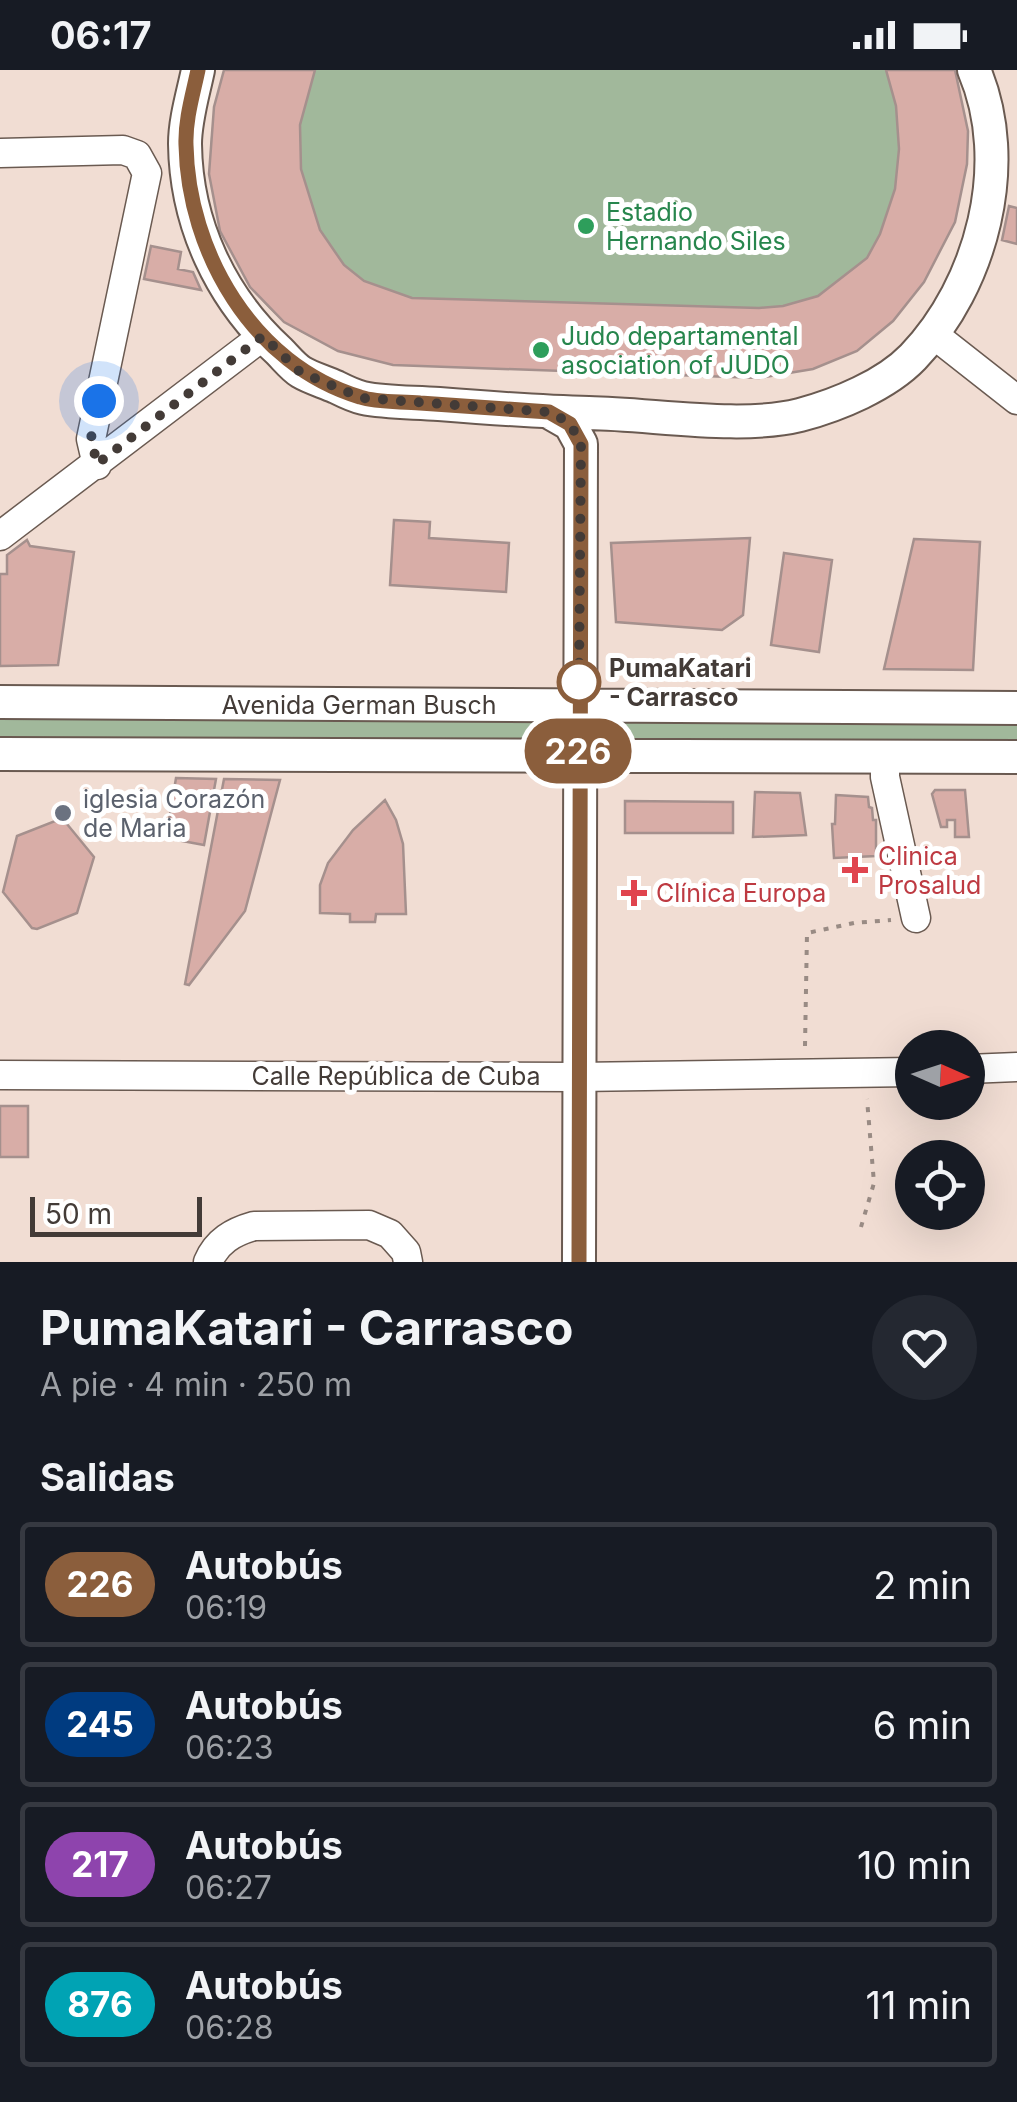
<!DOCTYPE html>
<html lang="es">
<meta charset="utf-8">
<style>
:root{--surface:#171b24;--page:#242831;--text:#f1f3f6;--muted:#9ea1a6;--line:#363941}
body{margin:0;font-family:Inter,sans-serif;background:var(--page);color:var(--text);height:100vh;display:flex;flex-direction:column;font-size:38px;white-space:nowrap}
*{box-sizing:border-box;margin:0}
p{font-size:32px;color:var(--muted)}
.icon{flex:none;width:55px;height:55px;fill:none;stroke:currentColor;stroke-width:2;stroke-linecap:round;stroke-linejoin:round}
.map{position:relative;height:1192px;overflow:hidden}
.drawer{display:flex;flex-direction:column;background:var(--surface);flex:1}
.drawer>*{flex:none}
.badge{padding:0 20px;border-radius:32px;font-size:35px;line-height:65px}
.needle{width:65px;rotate:93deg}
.fabs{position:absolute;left:895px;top:960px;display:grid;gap:20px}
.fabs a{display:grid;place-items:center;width:90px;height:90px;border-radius:50%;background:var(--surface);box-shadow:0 10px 40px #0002;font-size:50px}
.scale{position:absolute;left:30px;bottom:25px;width:172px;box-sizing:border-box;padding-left:10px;border:5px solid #433b37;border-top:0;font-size:28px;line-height:35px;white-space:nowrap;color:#433b37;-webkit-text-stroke:8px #fff;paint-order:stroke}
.you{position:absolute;width:50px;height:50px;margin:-25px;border:8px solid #fff;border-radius:50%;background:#1a73e8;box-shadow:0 0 0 15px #1a73e833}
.map>.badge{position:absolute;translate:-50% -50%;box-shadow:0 0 0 5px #fff}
h2{padding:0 40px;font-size:38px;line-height:90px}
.round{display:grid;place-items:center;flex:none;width:105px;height:105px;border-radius:52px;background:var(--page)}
.headline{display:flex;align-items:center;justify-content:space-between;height:170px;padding:0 40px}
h1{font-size:48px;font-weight:700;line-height:75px}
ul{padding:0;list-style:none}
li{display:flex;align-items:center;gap:30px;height:125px;margin:0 20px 15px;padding:0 20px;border:5px solid var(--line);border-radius:10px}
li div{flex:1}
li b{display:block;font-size:38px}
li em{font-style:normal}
li .badge{min-width:110px;font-weight:700;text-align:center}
.status{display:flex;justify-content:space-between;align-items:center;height:70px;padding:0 50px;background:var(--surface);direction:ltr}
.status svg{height:28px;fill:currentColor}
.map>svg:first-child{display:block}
</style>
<div class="status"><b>06:17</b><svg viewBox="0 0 49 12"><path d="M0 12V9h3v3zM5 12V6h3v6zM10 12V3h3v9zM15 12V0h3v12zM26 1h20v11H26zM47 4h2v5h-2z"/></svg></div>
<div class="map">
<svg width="1017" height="1192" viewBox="0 0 1017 1192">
<rect width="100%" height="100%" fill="#f1ddd3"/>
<path fill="#a1b89b" d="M224,0H955L968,61L967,94L955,152L924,212L857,281L813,299L759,308L393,295C355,285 319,275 286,253C265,238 249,216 238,194C203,128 204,70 224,0Z
M0,647L544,648L554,660L551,668L543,672L0,670Z
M616,649L1017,651V674L615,672L608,668L605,660L608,652Z"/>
<path fill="#d8ada7" stroke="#a5908d" stroke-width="2.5" d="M224,0H315L300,55L301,99L320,160L344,195L364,211L412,228L759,238L783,236L818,226L867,188L880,164L895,119L899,79L896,36L886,0H955L968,61L967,94L955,152L924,212L893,251L857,281L813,299L759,308L393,295L338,281L284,252L250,217L220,161L209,104L214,37Z
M1009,136L1017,138V174L1002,170Z
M151,176L181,182L178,199L193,202L201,220L144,209Z
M394,450L430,452L429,468L509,473L506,522L390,515Z
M750,468L743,545L722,560L616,552L611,473Z
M914,469L980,472L973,600L884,599Z
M27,470L30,476L74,482L58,595L0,596V504H7V485Z
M784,483L832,490L819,582L771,575Z
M176,708L216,709L204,775L166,768Z
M224,709L280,710L245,841L189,915L185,914Z
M935,720H965L969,767H955V750H947V757H941L932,724Z
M755,722L800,723L806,765L753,767Z
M836,725L868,727L869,737L872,738L873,750H876V786L834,788L832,754H835Z
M385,730L396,750L403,774L406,844H376L375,852H350V844L320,843V815L328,793L353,760Z
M625,731L733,732V763H625Z
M55,751L67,754L94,787L77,843L37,859L32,858L3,822L17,766Z
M0,1036H28V1087H0Z"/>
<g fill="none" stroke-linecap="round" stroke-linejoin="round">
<g stroke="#6a5a51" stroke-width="31">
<path id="minor" d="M0,83L123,80L137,85L147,103L91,369L97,395
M933,264L1017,330
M0,466L263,266
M885,687V707L916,848
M968,999L1017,997
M0,1005L578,1007L912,1002
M208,1192C217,1171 233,1162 254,1156L369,1155L390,1164L406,1182L408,1192"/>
</g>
<g stroke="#6a5a51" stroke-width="36">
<path id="major" d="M198,0C193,24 185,50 185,74C186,154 221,228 279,281C286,288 293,297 301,302C311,308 325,312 336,317C344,321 354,326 363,328C387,333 414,332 439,334C489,338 539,342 589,343C653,344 740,360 800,345C838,335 886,315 913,287C982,215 1014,93 974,0
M549,342L570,354L581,374L579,1192
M0,632L1017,638
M0,684L1017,687"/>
</g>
<path stroke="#998b84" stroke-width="4" stroke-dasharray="5 8" stroke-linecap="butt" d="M805,976L807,863L854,853L891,850
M861,1157L874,1113L867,1029"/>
<use href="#minor" stroke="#fff" stroke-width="28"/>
<use href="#major" stroke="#fff" stroke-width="32"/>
</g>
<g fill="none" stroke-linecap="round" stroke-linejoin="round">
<g stroke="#fff" stroke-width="22">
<path id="line" d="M198,0C193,24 185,50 186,75C188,182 253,295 360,327C378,333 401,331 420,333C463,336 506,339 549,342L570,354L581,374L579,1192"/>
</g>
<use href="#line" stroke="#8b5e3c" stroke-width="15"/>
<path stroke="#433b37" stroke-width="10" stroke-dasharray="0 18" d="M99,331L91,368L97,394L263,266L300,302L362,328L549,342C566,349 574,358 581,374L579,612"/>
</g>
<g fill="#2e9e5b" stroke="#fff" stroke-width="4">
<circle cx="586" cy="156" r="10"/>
<circle cx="541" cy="280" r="10"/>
</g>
<circle fill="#fff" stroke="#8b5e3c" stroke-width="5" cx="579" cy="612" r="20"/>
<circle fill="#6b7280" stroke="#fff" stroke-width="4" cx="63" cy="743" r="10"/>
<g fill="#e0444e" stroke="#fff" stroke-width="4">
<path d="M850 785h10v10h10v10h-10v10h-10v-10h-10v-10h10z"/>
<path d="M629 808h10v10h10v10h-10v10h-10v-10h-10v-10h10z"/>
</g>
<g text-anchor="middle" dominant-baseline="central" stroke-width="10" stroke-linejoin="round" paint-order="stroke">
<g font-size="25" fill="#27864d" stroke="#fff" text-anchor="start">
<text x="606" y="142">Estadio<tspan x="606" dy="29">Hernando Siles</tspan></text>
<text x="561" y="266">Judo departamental<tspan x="561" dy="29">asociation of JUDO</tspan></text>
</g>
<g font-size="25" font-weight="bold" fill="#433b37" stroke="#fff" text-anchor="start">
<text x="609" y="598">PumaKatari<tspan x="609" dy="29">- Carrasco</tspan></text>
</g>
<g font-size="25" fill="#433b37" stroke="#fff">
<text x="359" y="635">Avenida German Busch</text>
<text x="396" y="1006">Calle República de Cuba</text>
</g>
<g font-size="25" fill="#5b616d" stroke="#fff" text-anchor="start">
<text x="83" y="729">iglesia Corazón<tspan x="83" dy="29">de Maria</tspan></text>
</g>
<g font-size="25" fill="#be3a42" stroke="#fff" text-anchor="start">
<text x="878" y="786">Clinica<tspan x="878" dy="29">Prosalud</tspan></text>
<text x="656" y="823">Clínica Europa</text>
</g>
</g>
</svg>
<div class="fabs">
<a><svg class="needle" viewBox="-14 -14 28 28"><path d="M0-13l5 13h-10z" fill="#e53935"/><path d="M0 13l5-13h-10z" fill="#9ea1a6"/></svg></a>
<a><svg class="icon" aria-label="locate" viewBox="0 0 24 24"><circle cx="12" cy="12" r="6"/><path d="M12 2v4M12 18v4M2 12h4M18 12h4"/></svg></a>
</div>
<div class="scale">50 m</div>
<div class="you" style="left:99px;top:331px"></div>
<b class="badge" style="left:578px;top:681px;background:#8b5e3c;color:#fff">226</b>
</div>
<section class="drawer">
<div class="headline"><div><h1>PumaKatari - Carrasco</h1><p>A pie · 4 min · 250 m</p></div><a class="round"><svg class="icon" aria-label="heart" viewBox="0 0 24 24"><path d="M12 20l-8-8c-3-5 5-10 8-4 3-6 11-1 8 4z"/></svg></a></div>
<h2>Salidas</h2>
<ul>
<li><span class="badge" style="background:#8b5e3c;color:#fff">226</span><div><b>Autobús</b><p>06:19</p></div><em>2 min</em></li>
<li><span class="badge" style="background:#003b80;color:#fff">245</span><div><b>Autobús</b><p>06:23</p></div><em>6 min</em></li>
<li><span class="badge" style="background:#8e44ad;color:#fff">217</span><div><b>Autobús</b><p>06:27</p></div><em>10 min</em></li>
<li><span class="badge" style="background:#00a3b4;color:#fff">876</span><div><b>Autobús</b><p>06:28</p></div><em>11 min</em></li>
</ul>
</section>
